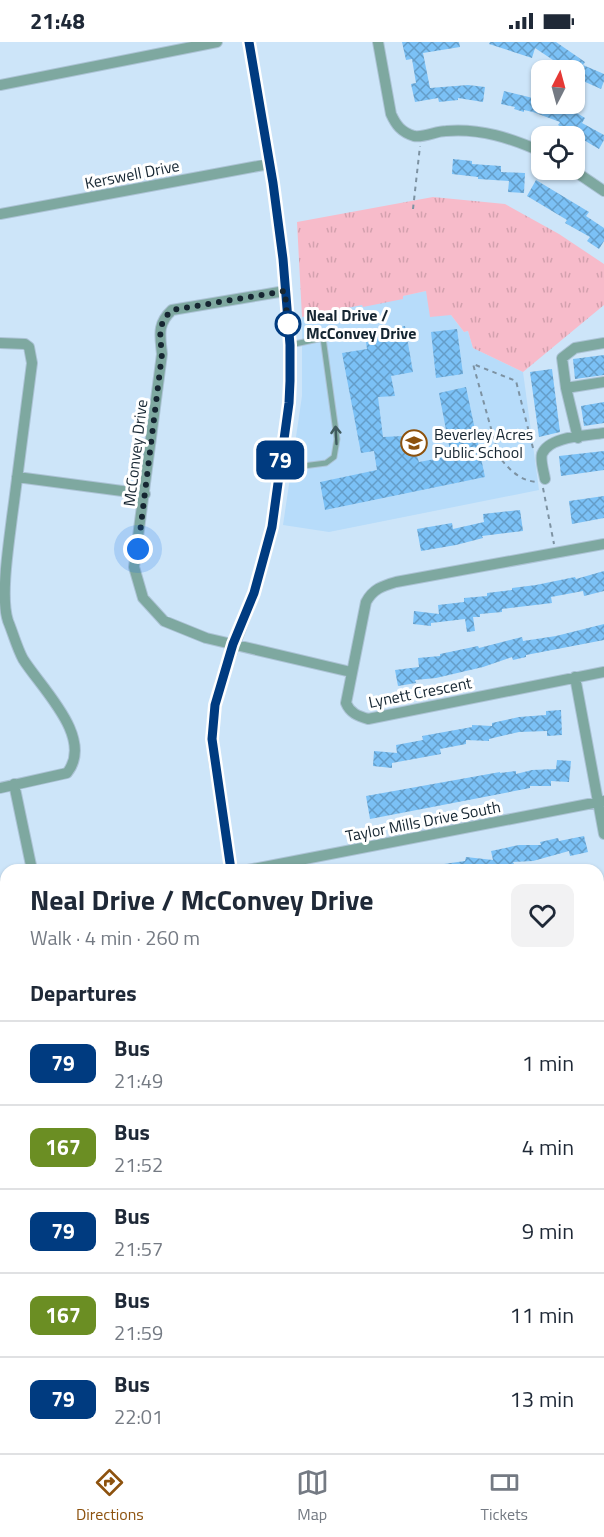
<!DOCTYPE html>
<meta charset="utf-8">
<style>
:root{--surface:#fff;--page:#f2f2f3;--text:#1f2937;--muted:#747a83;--line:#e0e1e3;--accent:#8d520e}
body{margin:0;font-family:"Titillium Web",sans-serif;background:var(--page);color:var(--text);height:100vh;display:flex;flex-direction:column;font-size:22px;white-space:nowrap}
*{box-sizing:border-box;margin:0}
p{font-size:20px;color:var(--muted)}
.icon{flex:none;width:33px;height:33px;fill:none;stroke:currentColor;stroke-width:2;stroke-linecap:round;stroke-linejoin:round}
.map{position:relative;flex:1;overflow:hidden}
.side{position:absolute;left:0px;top:822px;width:604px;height:590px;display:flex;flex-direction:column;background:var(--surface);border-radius:18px 18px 0 0;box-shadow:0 2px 4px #0004}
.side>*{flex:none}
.badge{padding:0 12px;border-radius:9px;font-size:21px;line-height:39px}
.needle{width:39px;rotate:6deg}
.tools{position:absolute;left:531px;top:18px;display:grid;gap:12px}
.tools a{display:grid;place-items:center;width:54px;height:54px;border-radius:12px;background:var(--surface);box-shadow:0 2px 4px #0004;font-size:30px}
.you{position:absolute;width:30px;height:30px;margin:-15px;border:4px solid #fff;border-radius:50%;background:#1a73e8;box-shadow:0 0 0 9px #1a73e833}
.map>.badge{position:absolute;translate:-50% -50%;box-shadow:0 0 0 3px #fff}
h2{padding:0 30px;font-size:22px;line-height:54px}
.round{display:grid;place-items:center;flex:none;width:63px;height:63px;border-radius:12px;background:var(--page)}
.overview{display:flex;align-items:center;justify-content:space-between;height:102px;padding:0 30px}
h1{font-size:28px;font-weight:700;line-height:45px}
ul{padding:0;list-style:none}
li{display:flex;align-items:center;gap:18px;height:84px;padding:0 30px;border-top:2px solid var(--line)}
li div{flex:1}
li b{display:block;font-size:22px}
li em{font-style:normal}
li .badge{min-width:66px;font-weight:700;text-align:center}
.status{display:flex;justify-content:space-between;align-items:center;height:42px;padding:0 30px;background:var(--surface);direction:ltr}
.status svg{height:16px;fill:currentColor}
.dock{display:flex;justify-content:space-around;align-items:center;height:84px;border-top:2px solid var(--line);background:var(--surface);font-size:16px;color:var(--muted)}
.dock a{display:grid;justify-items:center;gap:3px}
.dock .selected{color:var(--accent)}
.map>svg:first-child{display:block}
</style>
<div class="status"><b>21:48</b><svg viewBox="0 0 49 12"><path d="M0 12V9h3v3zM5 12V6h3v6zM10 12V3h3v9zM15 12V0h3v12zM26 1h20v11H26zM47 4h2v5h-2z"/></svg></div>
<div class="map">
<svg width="604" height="1411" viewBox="0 0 604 1411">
<defs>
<pattern id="park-tufts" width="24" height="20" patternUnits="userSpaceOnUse" patternTransform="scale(1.5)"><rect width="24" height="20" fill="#f7bbca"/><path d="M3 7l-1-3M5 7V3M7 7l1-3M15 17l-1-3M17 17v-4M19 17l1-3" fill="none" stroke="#d3a1ae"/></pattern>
<pattern id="building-cross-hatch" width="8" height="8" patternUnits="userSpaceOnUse" patternTransform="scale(1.5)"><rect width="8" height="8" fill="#7bc1f6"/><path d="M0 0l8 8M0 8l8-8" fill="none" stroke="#649dc8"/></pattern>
</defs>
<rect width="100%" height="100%" fill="#cde5f9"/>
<path fill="#b7dcfa" d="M426,249L451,273L464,290L468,289L473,306L523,330L539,448L329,490L283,483L302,354V275Z
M6,942V1085L0,1086V943Z"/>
<path fill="url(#park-tufts)" d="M433,155L505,162L559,192L604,222V263L523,330L473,306L468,289L464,290L451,273L430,275L426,249L403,254V257L363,265L362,263L302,275L297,180Z"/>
<path fill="url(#building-cross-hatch)" d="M402,0H459L460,5L423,11L430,46L468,43L485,45L483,60L458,56V58L439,60L438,56L415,60L411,42L416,41L412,17L406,18Z
M490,0H556L585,20L583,23L604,32V39L601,47L583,39L574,33V28H568L535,6L532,16L489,2Z
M504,49L537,57L536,62H553L568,67L569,66L585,76L582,81L604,93V98L599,107L558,83L560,80L533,70L524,68V70L514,67L515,65L501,62Z
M453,117L472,119V122L501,124V130L525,131L524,151L508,150L509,139L478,137V135L452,132Z
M536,138L589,170L586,174L604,186V199L599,207L587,199L590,195L565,181L567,178L527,154Z
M405,284L413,330L391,334L395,354L378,355L383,395L403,394L414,405L419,420L451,414L439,351L466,345L485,435L325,468L320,440L377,428L374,409L361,411L342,311L367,307L366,300L370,295L378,293L377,289Z
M457,287L463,332L436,336L431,290Z
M604,313V333L575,337L573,317Z
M552,327L560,390L539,395L530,330Z
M604,360V381L584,384L581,364Z
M604,409V428L561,434L559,414Z
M604,454V476L572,482L569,459Z
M520,468L523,489L482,494L483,496L456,503L421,509L417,487L452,481L453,487L484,480L483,472Z
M604,529V549L584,554L583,549L551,555L552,561L502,567V570L480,572V575H473L475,589L467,590L465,577L431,581V584L413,582L414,569L439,572L438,563L464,560V556L487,554V551L512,548V546L536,543L575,535L576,537Z
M604,582V598L526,613V615L513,618L512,615L483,625L436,636L415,638L416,641L398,644L395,628L419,625L418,616L440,614V612L478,604L479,606L522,595L523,599L556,594Z
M561,668L562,693L547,694V689L519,690L489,697V699L466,698V702L440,707L441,712L392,721V726L373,724L374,709L397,711L396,703L423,698L422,694L472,685V683L492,684V681L519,675L546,673V669Z
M557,718L571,719L569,740L551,739V744H530V746L370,777L366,754L500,730V731L516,729V732L532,728L556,727Z
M584,794L588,810L570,814L569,809L533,819L513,820L514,822L485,828H437V823L465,819L466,815L493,818L491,809L519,803H541L540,800L558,796L559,799Z"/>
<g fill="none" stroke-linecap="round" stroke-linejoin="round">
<g stroke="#acc3d5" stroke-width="7">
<path id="lane" d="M280,427L326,421L334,415L337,397L323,296L290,303
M0,1039L6,1033
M0,1065L1,1069L6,1070"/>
</g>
<g stroke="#acc3d5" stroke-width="12">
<path id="street" d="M378,0L391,72C396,83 401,90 414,94C424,96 436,89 446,89C480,86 511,96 542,110
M0,43L217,0
M573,128L604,149
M0,172L269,122
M285,249L172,268C157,282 160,293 162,312L134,525L143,556L164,579L206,596L351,630
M0,301L25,302L29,305L32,321C25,373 19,424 12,475C9,501 0,555 8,579C13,591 17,606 23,617C41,646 95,696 67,731L0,746
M566,346L604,340
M578,396L566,346L562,316L575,306L604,301
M17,435L145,452
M545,437C544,430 540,419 542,412C549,394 586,394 604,391
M604,502L396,540C382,544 373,547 366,560L346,661C350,671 358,674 368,677L604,630
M575,635L604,792
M14,742L32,828
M231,828L214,718L212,697L213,677L221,639L254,551L272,485L289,361L290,339V303L283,217L273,141L249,0
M248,828L604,759
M0,876L6,875
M598,894L604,893
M598,1187L604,1208
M598,1281L604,1280
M98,1406L99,1411
M258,1406V1411
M386,1406L388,1411
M591,1411L604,1409"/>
</g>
<g stroke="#acc3d5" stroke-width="16">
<path id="secondary" d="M598,1148L604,1147
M0,1265H6"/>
</g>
<path stroke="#7d92a2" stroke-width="2" stroke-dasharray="4.5 4.5" stroke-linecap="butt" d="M413,167L420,104
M533,406L516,339L473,322L499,415C510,428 519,438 536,440
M543,446L554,502
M575,1406L576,1411"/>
<use href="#lane" stroke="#7ea8a0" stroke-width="5"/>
<use href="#street" stroke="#7ea8a0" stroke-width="10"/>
<use href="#secondary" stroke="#488b80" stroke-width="15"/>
</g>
<defs><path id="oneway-shaft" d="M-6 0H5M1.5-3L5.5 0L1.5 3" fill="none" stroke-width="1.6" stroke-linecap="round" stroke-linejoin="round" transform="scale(1.5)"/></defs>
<use stroke="#405a5e" href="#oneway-shaft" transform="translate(336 393) rotate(-93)"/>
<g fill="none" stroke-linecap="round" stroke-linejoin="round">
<g stroke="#fff" stroke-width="14">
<path id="line" d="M231,828L212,697L215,663L233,602L254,551L272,485L289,361L290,339V303L283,217L273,141L249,0"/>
</g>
<use href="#line" stroke="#003b80" stroke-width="9"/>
<path stroke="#162632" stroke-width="6" stroke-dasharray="0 10.8" d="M138,507L162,312C160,293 157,282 172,268L285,249L288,287V282"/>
</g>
<defs>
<g id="school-ring" transform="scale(1.35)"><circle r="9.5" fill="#fff" stroke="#8d520e" stroke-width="1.5"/><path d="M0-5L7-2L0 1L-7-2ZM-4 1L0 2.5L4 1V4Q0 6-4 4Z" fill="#8d520e"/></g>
</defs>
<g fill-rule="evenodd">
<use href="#school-ring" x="414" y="401"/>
</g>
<circle fill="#fff" stroke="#003b80" stroke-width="3" cx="288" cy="282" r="12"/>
<g text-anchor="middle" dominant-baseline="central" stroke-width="6" stroke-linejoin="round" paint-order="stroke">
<g font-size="16" fill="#162632" stroke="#fff">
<text transform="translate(132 132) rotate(-11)">Kerswell Drive</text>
<text transform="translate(135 411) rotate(-83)">McConvey Drive</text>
<text transform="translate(420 650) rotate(-11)">Lynett Crescent</text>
<text transform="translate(423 779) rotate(-11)">Taylor Mills Drive South</text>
</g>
<g font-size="16" font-weight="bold" fill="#162632" stroke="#fff" text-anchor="start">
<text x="306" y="273">Neal Drive /<tspan x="306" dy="18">McConvey Drive</tspan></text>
</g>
<g font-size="16" fill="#162632" stroke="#fff" text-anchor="start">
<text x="434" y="392">Beverley Acres<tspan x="434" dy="18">Public School</tspan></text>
</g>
</g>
</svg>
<div class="tools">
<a><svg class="needle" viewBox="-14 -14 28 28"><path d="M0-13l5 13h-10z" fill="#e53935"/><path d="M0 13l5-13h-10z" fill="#747a83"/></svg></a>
<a><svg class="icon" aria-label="locate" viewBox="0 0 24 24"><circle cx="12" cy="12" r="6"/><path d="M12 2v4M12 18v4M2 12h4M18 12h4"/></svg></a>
</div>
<div class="you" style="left:138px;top:507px"></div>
<b class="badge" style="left:280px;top:418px;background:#003b80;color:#fff">79</b>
<section class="side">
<div class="overview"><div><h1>Neal Drive / McConvey Drive</h1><p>Walk · 4 min · 260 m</p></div><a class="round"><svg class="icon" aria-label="heart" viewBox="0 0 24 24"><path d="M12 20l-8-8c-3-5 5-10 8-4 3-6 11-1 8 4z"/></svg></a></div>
<h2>Departures</h2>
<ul>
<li><span class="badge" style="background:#003b80;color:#fff">79</span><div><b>Bus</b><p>21:49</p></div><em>1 min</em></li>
<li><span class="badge" style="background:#6b8e23;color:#fff">167</span><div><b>Bus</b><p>21:52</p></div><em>4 min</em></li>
<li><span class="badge" style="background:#003b80;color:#fff">79</span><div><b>Bus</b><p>21:57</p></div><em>9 min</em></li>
<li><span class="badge" style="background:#6b8e23;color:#fff">167</span><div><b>Bus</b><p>21:59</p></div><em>11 min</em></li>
<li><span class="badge" style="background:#003b80;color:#fff">79</span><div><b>Bus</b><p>22:01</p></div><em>13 min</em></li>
</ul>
</section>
</div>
<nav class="dock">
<a class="selected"><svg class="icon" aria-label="directions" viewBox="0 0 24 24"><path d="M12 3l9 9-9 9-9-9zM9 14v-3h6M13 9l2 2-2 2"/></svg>Directions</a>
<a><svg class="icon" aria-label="map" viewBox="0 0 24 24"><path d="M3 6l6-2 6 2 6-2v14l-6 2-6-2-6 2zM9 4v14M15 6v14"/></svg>Map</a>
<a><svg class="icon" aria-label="tickets" viewBox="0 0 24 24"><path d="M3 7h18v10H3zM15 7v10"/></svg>Tickets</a>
</nav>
